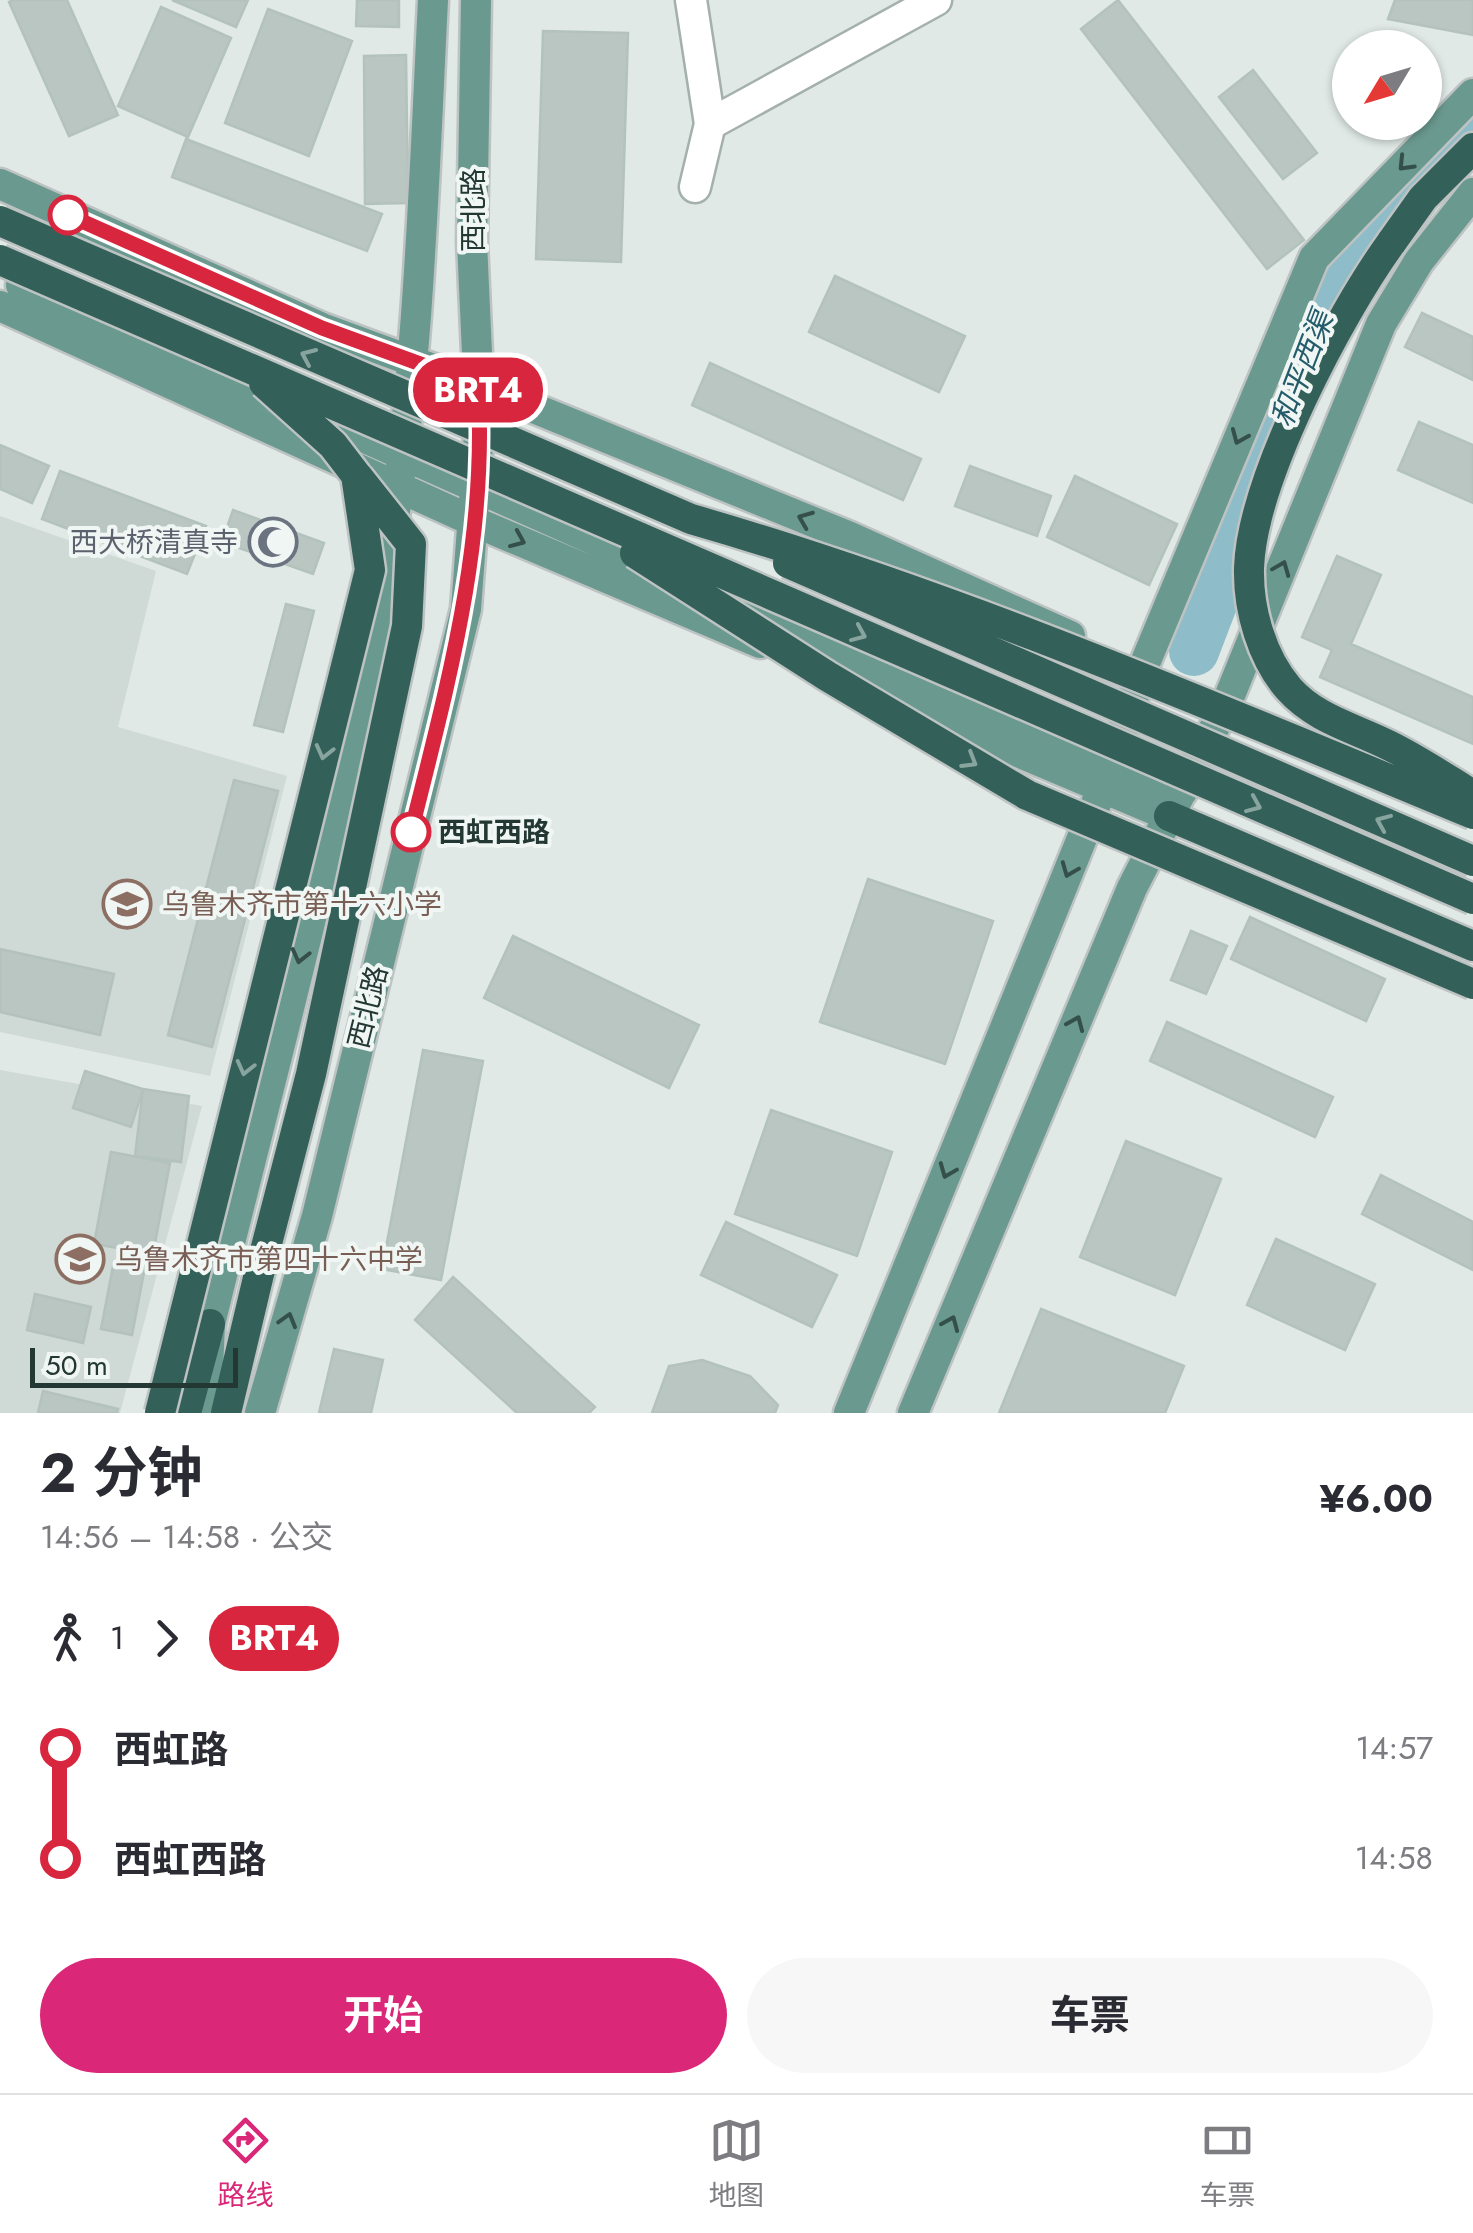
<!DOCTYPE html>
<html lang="zh">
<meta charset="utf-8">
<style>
:root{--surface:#fff;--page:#f7f7f7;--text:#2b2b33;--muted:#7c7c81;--line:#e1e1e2;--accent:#db2777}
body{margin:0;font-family:Jost,"Noto Sans SC",sans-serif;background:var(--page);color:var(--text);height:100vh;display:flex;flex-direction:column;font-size:38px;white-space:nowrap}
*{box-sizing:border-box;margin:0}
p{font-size:32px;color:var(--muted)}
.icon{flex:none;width:55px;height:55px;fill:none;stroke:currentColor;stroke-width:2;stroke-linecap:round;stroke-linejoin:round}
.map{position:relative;height:1413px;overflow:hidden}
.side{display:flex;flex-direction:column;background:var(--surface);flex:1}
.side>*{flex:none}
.badge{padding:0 20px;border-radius:32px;font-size:35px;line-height:65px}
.needle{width:65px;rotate:232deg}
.controls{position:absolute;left:1332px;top:30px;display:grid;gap:20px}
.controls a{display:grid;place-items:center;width:110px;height:110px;border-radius:50%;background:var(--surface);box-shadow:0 2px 8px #0004;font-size:50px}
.scale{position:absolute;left:30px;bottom:25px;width:208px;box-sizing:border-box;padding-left:10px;border:5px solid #233733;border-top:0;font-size:28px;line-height:35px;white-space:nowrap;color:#233733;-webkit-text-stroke:8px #f0f6f3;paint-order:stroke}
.map>.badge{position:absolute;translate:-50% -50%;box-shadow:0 0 0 5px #fff}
.legs{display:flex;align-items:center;gap:15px;height:110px;padding:0 40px;font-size:32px}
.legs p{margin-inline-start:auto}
.overview{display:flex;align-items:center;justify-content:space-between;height:170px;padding:0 40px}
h1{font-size:55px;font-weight:700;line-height:75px}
.action{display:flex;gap:20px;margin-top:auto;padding:20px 40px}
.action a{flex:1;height:115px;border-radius:60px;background:var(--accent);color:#fff;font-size:40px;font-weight:700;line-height:115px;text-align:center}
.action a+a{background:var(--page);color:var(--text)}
ul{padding:0 40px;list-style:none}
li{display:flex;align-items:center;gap:35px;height:110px;font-size:38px}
li i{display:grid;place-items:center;width:15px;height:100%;margin:0 12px;background:currentColor}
li i::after{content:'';width:25px;height:25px;margin:-12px;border:8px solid;border-radius:50%;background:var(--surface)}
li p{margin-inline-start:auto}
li:first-child i{background:linear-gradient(#0000 50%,currentColor 0)}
li:last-child i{background:linear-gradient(currentColor 50%,#0000 0)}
.tabs{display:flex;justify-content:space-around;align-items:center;height:140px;border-top:2px solid var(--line);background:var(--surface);font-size:28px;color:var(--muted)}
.tabs a{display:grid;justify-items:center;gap:5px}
.tabs .active{color:var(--accent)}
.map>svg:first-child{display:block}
</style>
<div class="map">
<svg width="1473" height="1413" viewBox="0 0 1473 1413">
<rect width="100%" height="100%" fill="#e0e9e6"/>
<path fill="#cfd9d5" d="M0,516L156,571L118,727L287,776L210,1076L0,1032Z
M0,1070L202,1106L120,1413H0Z"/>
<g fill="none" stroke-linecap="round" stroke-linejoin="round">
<path stroke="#8ebcc8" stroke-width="50" d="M1194,651L1340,270L1400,192L1473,125"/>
</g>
<path fill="#b9c6c2" stroke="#b4c2bd" stroke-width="2.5" d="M13,0H67L118,115L69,136L9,2Z
M172,0H248L236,27Z
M357,0H399V27L356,26Z
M1118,0L1304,240L1267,269L1081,29Z
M1395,0H1473V35L1388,19Z
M161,7L231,38L188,137L118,106Z
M268,9L352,41L309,156L225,123Z
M543,31L628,33L621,262L536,259Z
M406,55L408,203L365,204L364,56Z
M1253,70L1317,153L1283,179L1219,97Z
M186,139L382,214L367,251L172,177Z
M835,276L965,336L939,392L809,332Z
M1422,313L1473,337V380L1405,347Z
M710,363L921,459L903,500L692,405Z
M1419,422L1473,445V503L1398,470Z
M0,445L49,466L32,503L0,489Z
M970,466L1051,496L1037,536L955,506Z
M60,471L206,526L187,574L42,519Z
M1075,476L1177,524L1149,585L1047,537Z
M233,510L324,543L313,574L222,542Z
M1337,556L1381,575L1351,644L1473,697V744L1320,677L1332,650L1302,637Z
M286,604L314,611L283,732L254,725Z
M234,780L278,791L212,1047L168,1035Z
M868,879L993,921L945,1064L820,1022Z
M1250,917L1385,979L1366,1021L1231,959Z
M1191,931L1227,946L1206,994L1171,980Z
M513,936L699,1025L669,1088L484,998Z
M0,949L114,974L100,1035L0,1012Z
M1167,1022L1333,1097L1315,1137L1150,1061Z
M423,1050L483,1061L441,1280L382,1269Z
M85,1071L143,1089L131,1127L73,1108Z
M143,1089L189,1096L181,1162L135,1156Z
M771,1110L892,1152L857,1256L735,1214Z
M1126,1141L1221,1179L1175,1295L1080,1257Z
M111,1152L170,1163L153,1254L94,1244Z
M1381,1175L1473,1222V1270L1362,1214Z
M726,1222L837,1275L812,1327L701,1275Z
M1276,1239L1375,1284L1345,1350L1247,1305Z
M114,1261L145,1267L132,1335L101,1329Z
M453,1277L595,1407L589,1413H517L415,1320Z
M35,1294L91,1307L83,1343L27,1330Z
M1041,1309L1184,1366L1165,1413H999Z
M334,1349L383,1360L371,1413H319Z
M702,1360L750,1376L778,1405L775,1413H652L669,1366Z
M43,1391L118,1409L117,1413H38Z"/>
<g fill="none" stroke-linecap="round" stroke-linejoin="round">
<g stroke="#a4b0ad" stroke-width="35">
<path id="minor" d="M691,0L710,124L695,187
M710,124L936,0"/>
</g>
<g stroke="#bdc3c2" stroke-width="35">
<path id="major" d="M0,184L322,328L477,385L850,537L1070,636
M21,285L655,567
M0,306L475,522L760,643
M720,596L888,674L1182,792
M867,688L1169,816
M206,1413L210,1324C273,1065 346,806 390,543C419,368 424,177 433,0
M260,1413L317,1216L466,609L480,420L472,242L476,0
M849,1413L1112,764L1143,668L1314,258L1473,94
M913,1413L1132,888L1226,705L1381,324L1419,261L1473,193"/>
</g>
<g stroke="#bdc3c2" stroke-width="35">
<path id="highway" d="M1391,243L1423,198L1473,148
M1169,816L1473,946
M186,1413L210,1324
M226,1413L258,1278"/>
</g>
<use href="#minor" stroke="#fff" stroke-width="30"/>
<use href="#major" stroke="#6a998f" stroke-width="30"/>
<use href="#highway" stroke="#336059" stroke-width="30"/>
<g stroke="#bdc3c2" stroke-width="35" stroke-linecap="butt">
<path id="highway-bridge" d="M0,221L691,519C959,596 1216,708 1473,814
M1391,243C1339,315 1252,479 1249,568C1248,610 1262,658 1289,689C1316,719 1352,727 1388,745C1417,759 1445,778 1473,795
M0,260L1473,899
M635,553L827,676L1027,795L1473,984
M788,563L1473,861
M258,1278L311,1074L407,626L411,544L358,477
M160,1413L370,570L356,475L333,445L264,383"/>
</g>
<use href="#highway-bridge" stroke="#336059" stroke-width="30"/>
</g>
<defs><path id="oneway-chevron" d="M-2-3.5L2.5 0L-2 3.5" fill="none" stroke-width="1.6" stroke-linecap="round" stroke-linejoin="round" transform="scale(2.5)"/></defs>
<g stroke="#35504a">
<use href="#oneway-chevron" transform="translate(1405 164) rotate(134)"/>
<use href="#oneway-chevron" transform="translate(1239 437) rotate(113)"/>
<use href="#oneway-chevron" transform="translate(805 519) rotate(-158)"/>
<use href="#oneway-chevron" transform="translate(518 540) rotate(23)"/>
<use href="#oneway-chevron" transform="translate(1282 568) rotate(-68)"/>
<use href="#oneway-chevron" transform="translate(1069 870) rotate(112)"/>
<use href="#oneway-chevron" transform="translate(300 956) rotate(104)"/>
<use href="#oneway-chevron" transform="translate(1076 1023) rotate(-67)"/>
<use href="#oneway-chevron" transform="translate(947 1171) rotate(112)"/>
<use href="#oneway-chevron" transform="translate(288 1320) rotate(-74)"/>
<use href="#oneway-chevron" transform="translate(951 1323) rotate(-67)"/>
</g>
<g stroke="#88a49e">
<use href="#oneway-chevron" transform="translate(308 356) rotate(-156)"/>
<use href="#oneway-chevron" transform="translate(859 634) rotate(23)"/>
<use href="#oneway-chevron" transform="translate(324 752) rotate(104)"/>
<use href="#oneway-chevron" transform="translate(970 761) rotate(31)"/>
<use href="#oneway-chevron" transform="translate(1254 805) rotate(23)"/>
<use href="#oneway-chevron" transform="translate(1383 822) rotate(-157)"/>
<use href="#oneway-chevron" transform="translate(245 1068) rotate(104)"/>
</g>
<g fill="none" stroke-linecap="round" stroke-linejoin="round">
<g stroke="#fff" stroke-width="22">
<path id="line-1" d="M68,215L322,328L478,385C488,541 448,683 411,832"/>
</g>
<use href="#line-1" stroke="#d7263d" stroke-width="15"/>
</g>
<defs>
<g id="mosque-ring" transform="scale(2.5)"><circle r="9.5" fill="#f0f6f3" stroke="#6b7280" stroke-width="1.5"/><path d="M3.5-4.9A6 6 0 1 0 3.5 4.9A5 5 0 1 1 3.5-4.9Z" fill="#6b7280"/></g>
<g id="school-ring" transform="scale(2.5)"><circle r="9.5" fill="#f0f6f3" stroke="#8d6e63" stroke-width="1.5"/><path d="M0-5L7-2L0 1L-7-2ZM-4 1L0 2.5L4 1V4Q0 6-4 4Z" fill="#8d6e63"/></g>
</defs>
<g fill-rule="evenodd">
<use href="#mosque-ring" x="273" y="542"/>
<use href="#school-ring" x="127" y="904"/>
<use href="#school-ring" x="80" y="1259"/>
</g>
<g fill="#fff" stroke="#d7263d" stroke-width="5">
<circle cx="68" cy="215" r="18"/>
<circle cx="411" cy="832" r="18"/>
</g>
<g text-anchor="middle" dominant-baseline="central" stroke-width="8" stroke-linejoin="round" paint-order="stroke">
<g font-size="28" fill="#233733" stroke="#f0f6f3">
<text transform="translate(473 210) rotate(-90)">西北路</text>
<text transform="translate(368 1007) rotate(-76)">西北路</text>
</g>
<g font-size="28" fill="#5b616d" stroke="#f0f6f3" text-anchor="end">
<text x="238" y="542">西大桥清真寺</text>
</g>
<g font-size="28" font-weight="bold" fill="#233733" stroke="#f0f6f3" text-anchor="start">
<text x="438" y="832">西虹西路</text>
</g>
<g font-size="28" fill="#785e54" stroke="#f0f6f3" text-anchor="start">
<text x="162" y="904">乌鲁木齐市第十六小学</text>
<text x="115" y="1259">乌鲁木齐市第四十六中学</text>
</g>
<g font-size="30" font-style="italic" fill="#255c6c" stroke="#f0f6f3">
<text transform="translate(1302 369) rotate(-69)">和平西渠</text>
</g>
</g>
</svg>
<div class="controls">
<a><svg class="needle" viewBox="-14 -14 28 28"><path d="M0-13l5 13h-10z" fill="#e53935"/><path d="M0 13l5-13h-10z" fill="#7c7c81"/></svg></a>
</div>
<div class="scale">50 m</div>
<b class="badge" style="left:478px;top:390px;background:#d7263d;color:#fff">BRT4</b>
</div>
<section class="side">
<div class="overview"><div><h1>2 分钟</h1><p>14:56 – 14:58 · 公交</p></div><b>¥6.00</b></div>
<div class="legs"><svg class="icon" aria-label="walk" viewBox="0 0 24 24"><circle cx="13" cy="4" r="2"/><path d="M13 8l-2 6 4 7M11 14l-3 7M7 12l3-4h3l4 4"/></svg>1<svg class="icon" aria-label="forward" viewBox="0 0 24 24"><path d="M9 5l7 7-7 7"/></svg><b class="badge" style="background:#d7263d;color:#fff">BRT4</b></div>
<ul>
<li><i style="color:#d7263d"></i><b>西虹路</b><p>14:57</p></li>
<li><i style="color:#d7263d"></i><b>西虹西路</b><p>14:58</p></li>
</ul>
<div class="action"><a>开始</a><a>车票</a></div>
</section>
<nav class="tabs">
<a class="active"><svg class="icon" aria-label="directions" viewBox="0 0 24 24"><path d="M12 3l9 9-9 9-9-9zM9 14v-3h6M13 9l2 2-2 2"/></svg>路线</a>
<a><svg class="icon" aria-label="map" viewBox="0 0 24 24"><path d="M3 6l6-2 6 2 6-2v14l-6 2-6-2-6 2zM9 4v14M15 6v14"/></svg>地图</a>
<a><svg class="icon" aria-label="tickets" viewBox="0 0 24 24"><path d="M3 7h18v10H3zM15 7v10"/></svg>车票</a>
</nav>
